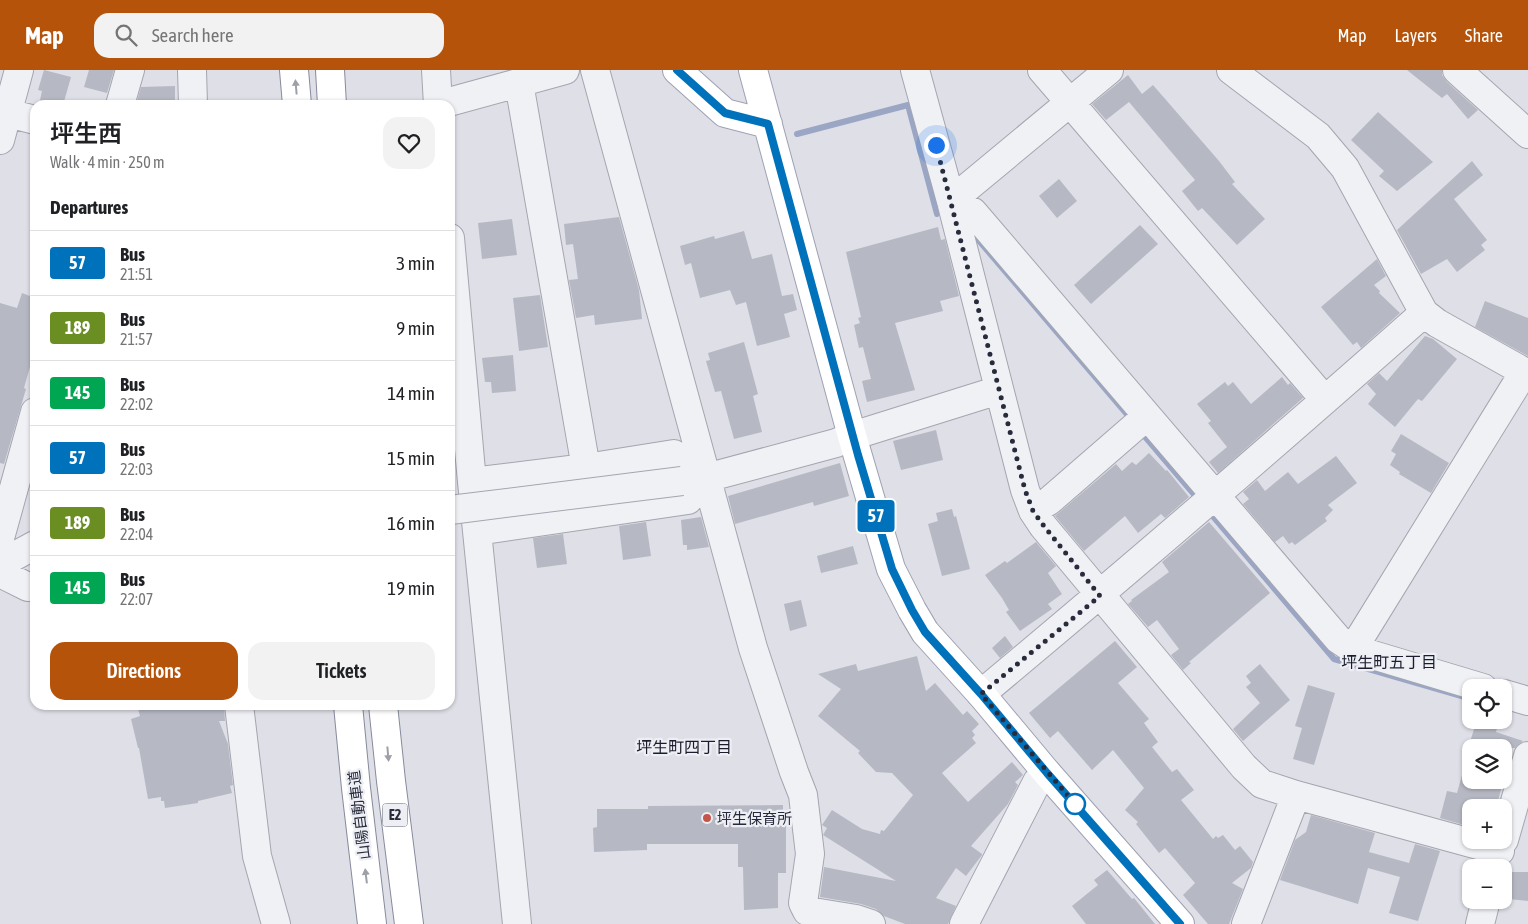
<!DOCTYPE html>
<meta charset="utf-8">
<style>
:root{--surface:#fff;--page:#f2f2f2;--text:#202124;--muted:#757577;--line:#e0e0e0;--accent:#b45309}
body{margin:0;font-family:"Asap Condensed","Noto Sans JP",sans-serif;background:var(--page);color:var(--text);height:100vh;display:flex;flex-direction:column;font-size:19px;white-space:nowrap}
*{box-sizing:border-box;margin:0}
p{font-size:16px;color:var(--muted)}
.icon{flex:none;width:28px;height:28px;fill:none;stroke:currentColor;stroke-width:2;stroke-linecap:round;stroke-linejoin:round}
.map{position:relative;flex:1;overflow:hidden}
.side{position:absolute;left:30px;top:30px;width:425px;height:610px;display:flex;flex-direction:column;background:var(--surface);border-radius:15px;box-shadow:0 1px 4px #0004}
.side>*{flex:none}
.badge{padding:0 10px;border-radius:4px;font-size:18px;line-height:32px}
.tools{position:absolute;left:1462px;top:609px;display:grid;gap:10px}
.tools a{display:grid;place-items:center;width:50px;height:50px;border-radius:10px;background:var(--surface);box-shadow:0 1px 4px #0004;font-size:25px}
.you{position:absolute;width:25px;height:25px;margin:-12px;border:4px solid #fff;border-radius:50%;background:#1a73e8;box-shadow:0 0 0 8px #1a73e833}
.map>.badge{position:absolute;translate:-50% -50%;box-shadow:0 0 0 2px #fff}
h2{padding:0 20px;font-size:19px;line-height:45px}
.round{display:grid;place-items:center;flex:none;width:52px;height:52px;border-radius:15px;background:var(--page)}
.overview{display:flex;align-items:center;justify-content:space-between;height:85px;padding:0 20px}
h1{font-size:24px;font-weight:600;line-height:38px}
.cta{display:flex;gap:10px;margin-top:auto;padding:10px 20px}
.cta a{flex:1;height:58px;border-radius:15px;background:var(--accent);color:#fff;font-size:20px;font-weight:600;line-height:58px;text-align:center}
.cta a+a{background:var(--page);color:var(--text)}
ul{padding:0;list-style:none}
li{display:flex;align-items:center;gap:15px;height:65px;padding:0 20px;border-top:1px solid var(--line)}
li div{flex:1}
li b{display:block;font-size:19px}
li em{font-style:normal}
li .badge{min-width:55px;font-weight:700;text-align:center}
header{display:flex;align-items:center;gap:30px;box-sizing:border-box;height:70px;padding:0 25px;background:var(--accent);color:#fff}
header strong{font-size:24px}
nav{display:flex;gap:28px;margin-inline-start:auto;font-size:18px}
.search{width:350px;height:45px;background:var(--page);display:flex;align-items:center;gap:12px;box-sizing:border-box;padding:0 18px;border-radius:15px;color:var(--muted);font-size:19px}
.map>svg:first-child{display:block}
</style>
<header>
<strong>Map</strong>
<div class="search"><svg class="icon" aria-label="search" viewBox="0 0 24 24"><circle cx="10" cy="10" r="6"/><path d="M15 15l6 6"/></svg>Search here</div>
<nav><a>Map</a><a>Layers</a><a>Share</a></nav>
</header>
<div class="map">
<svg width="1528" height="854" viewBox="0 0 1528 854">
<rect width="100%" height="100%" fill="#dedfe7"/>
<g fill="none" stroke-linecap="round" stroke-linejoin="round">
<path stroke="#9ba6c5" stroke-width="6" d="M797,64L908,35L937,144
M975,166L1131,349
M1141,362L1198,429
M1211,444L1334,589L1465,627"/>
</g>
<path fill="#b6b8c3" d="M44,0L71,7L63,35H57L40,30L42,21L38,20Z
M89,0H114L107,23L84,17Z
M1407,0H1442V5L1447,12L1478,40L1468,49L1447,24L1442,28Z
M1128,5L1142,24L1153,15L1219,91L1235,112L1232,114L1265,149L1237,175L1202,138L1198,141L1182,121L1195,110L1129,32L1106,50L1092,34Z
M175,16V35H136L141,17Z
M1378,42L1433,92L1397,121L1379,106L1384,101L1351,70Z
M1472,91L1483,105L1454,129L1487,170L1481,175L1485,180L1457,202L1447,189L1421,204L1397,160Z
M1059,109L1077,131L1057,148L1039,126Z
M619,147L639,220L642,249L595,255L594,245L576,248L569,210L578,209L573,174L566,175L564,154Z
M512,149L517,185L482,189L478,153Z
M1140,155L1158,174L1091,234L1074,215Z
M938,157L941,170L945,169L959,226L940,231L943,241L895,253L915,320L867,332L862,311L871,309L863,277L859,278L854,255L860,253L858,248L861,247L846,182Z
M744,161L752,189L772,184L782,226L793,224L797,240L784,244L790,267L757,276L746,232L736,235L730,220L700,228L691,193L685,195L680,176L714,166L715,169Z
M1377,189L1386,206L1374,215L1380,221L1379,223L1400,243L1361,278L1357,272L1353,275L1321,237Z
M22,223L35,228V279L24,318L26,319L4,394L0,393V233L17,238Z
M540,225L548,277L519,281L513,228Z
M1485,231L1528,248V286L1475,257Z
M1425,266L1433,269L1457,289L1422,331L1418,329L1395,357L1368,334L1376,324L1367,314L1379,303L1387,311Z
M744,272L758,324L753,326L762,362L734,369L721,321L715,322L706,291L710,290L708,283Z
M513,285L516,321L492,323L491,312H485L482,288Z
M1282,307L1288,315L1290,313L1303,328L1218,403L1209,392L1227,377L1208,353L1211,351L1197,334L1225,312L1228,316L1233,312L1251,334Z
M936,360L943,390L901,400L893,371Z
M1401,364L1449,393L1431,423L1399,404L1400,402L1390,395L1396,384L1391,381Z
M1149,383L1166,401L1167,400L1189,427L1165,448L1161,444L1138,463L1125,446L1084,481L1055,446L1116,394L1122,401L1132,392L1136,395Z
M1336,386L1357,413L1328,435L1333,440L1325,448L1327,451L1295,475L1292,472L1289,474L1283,466L1275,472L1243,434L1249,429L1243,422L1257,410L1265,421L1288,402L1298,414Z
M840,393L849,426L814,436L813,432L735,454L728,426Z
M952,439L954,447L956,446L970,499L942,506L928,454L938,451L936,443Z
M701,447L709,477L687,480V475H683L681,450Z
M646,452L651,486L623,490L619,456Z
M1209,452L1270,523L1189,592L1191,593L1183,600L1171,585L1179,579L1157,550L1148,557L1128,534L1132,531L1131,530L1169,502L1162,492Z
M563,464L567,494L537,498L533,468Z
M1036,472L1056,496L1048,503L1062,524L1048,534L1052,539L1020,561L1006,542L1009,540L1002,528L985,505L1005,491L1007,493Z
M853,476L858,494L821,503L817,486Z
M801,530L807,556L790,561L784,534Z
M1005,566L1013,577L1000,588L992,578Z
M1115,571L1137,597L1118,613L1149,649L1144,653L1158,672L1152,677L1172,702L1177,699L1194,720L1181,730L1213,769L1216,766L1218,768L1223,765L1235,780L1240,776L1253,792L1251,798L1232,813L1243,819L1229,854H1208L1183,825L1195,813L1165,778L1159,783L1136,754L1138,752L1125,740L1144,718L1113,680L1092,700L1058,661L1050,668L1029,643Z
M917,586L926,621L935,613L963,645L967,641L979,654L972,661L975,665L972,668L976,673L942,703L968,732L1012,692L1023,705L1015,712L1018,715L1008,734L971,776L982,784V785L966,806L956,798L936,828L956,836L948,854H905L884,846L876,839L861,834L820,827L824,797L896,811L823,765L827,758L822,755L832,740L862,759L880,764L881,760L884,761L913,725L892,703L876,702L858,683L860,681L818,646L841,619L818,604L856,594L858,601Z
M1260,594L1290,630L1243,671L1233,659L1260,633L1246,617L1251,613L1246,606Z
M1308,615L1335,623L1314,695L1293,689L1302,658L1295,656Z
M137,635H224L225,651H219L228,674L233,715L230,716L232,723L198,731V733L165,738L164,731H161V727L148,729L139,678H138L131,649L140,646Z
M1477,650H1499L1496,662L1523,671L1515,678H1468Z
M1462,705L1471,707V710H1480L1502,716L1496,738H1471V757L1440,748L1447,721L1457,723Z
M783,735V744H786V803H778V838L744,840L743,797H738V774H647V780L594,782L593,758L597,757V739H648V736Z
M1311,745L1375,763L1369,782L1409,793L1415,774L1440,781L1418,851L1389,843L1400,807L1368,798L1358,834L1280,810L1295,770L1306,762Z
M1107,800L1132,829L1134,828L1155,854H1086L1072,836L1098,815L1094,810Z
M1511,802H1528V831L1508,829L1510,819L1507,818Z"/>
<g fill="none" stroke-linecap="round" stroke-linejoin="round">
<g stroke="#a4a5b0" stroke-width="30">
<path id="minor" d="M192,0L193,35
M436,0L438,35
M595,0L753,578L794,702L803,725L810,784L803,833L807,841L856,849L871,854
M915,0L951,131L1025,420L1033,441L1043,456L1244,697L1262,714L1296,725L1500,781
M1042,0L1325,330
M1109,0L951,131L973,142L1338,569L1353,579L1483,618
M1231,0L1318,66L1345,98L1424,243L1437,253L1528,304
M1457,0L1528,64
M519,13L586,398
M120,35L130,0
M438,35L565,0
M0,41L35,50
M0,70L19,0
M450,168L472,412L517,854
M689,410L706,408L836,373L852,366L999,320
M472,412L586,398L674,384L706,408
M1033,441L1049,431L1147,346
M477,461L688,430L706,408
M0,468L35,342
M0,494L35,475
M0,503L28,517H35
M1353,579L1524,302
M981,624C1131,499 1278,372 1424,243
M1504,624L1528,631
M239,635L257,786L276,854
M1504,770L1528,686
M964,854L1037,712L1047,703
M1246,854L1296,725
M1480,854L1486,830"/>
</g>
<g stroke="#9ea1b2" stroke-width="30">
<path id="major" d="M677,0L725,43L768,54
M753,0L852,366L891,499L912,540L925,562L981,624L1047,703L1180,854"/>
</g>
<g stroke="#868a9c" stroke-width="30">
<path id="highway" d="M294,0L297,35
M330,0L332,35
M348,635L356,718L372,854
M383,635L391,711L409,854"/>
</g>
<use href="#minor" stroke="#f0f1f5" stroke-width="28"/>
<use href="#major" stroke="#fff" stroke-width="28"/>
<use href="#highway" stroke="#fff" stroke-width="28"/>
<g stroke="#a4a5b0" stroke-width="30" stroke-linecap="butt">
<path id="minor-bridge" d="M450,440L682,411"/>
</g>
<use href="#minor-bridge" stroke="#f0f1f5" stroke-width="28"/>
</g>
<defs><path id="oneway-solid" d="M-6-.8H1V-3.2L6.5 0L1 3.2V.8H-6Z" transform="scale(1.25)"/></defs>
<g fill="#9ea0a7">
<use href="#oneway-solid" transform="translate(296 17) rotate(-95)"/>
<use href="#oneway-solid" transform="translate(388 684) rotate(85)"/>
<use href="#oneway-solid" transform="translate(366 806) rotate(-97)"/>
</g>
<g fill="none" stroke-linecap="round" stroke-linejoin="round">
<g stroke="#fff" stroke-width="11">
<path id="line" d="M677,0L725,43L768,54L858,385L892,499L912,540L925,562L981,624L1047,703L1180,854"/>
</g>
<use href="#line" stroke="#0072bc" stroke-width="8"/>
<path stroke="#282b3c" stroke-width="5" stroke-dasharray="0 9" d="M936,75L1025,420L1033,441L1044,456L1100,526L981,624L1075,734"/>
</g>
<circle fill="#fff" stroke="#0072bc" stroke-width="2.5" cx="1075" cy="734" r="10"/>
<circle fill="#c5544a" stroke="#edeff4" stroke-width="2" cx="707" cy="748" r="5"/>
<g text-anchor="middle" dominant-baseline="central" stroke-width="4.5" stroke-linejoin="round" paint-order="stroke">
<rect fill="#edeff4" stroke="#636673" stroke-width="1" x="382.5" y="733.5" width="25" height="23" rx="4"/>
<g font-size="14" font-weight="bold" fill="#282b3c">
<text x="395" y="745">E2</text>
</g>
<g font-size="15" fill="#282b3c" stroke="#edeff4">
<text transform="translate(359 745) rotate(-97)">山陽自動車道</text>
</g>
<g font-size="15" fill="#282b3c" stroke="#edeff4" text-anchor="start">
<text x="717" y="748">坪生保育所</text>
</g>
<g font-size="16" fill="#1b1d2d" stroke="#edeff4">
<text x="1389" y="592">坪生町五丁目</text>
<text x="684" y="677">坪生町四丁目</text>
</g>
</g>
</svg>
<div class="tools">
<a><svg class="icon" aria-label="locate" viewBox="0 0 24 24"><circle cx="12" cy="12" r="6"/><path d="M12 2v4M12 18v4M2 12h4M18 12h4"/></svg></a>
<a><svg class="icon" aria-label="layers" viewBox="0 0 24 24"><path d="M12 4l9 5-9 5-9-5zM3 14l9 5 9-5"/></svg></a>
<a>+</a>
<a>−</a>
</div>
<div class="you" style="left:936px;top:75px"></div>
<b class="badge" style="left:876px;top:446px;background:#0072bc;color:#fff">57</b>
<section class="side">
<div class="overview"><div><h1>坪生西</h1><p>Walk · 4 min · 250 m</p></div><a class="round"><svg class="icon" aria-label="heart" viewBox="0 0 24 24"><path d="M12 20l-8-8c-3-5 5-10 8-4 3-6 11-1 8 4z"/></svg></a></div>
<h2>Departures</h2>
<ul>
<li><span class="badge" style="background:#0072bc;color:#fff">57</span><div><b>Bus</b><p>21:51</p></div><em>3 min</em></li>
<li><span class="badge" style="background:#6b8e23;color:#fff">189</span><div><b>Bus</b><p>21:57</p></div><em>9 min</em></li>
<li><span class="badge" style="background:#00a651;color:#fff">145</span><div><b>Bus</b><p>22:02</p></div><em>14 min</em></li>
<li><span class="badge" style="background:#0072bc;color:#fff">57</span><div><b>Bus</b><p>22:03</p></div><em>15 min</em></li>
<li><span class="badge" style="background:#6b8e23;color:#fff">189</span><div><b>Bus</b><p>22:04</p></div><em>16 min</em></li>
<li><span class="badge" style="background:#00a651;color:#fff">145</span><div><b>Bus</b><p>22:07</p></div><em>19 min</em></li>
</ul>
<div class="cta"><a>Directions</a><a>Tickets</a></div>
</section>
</div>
